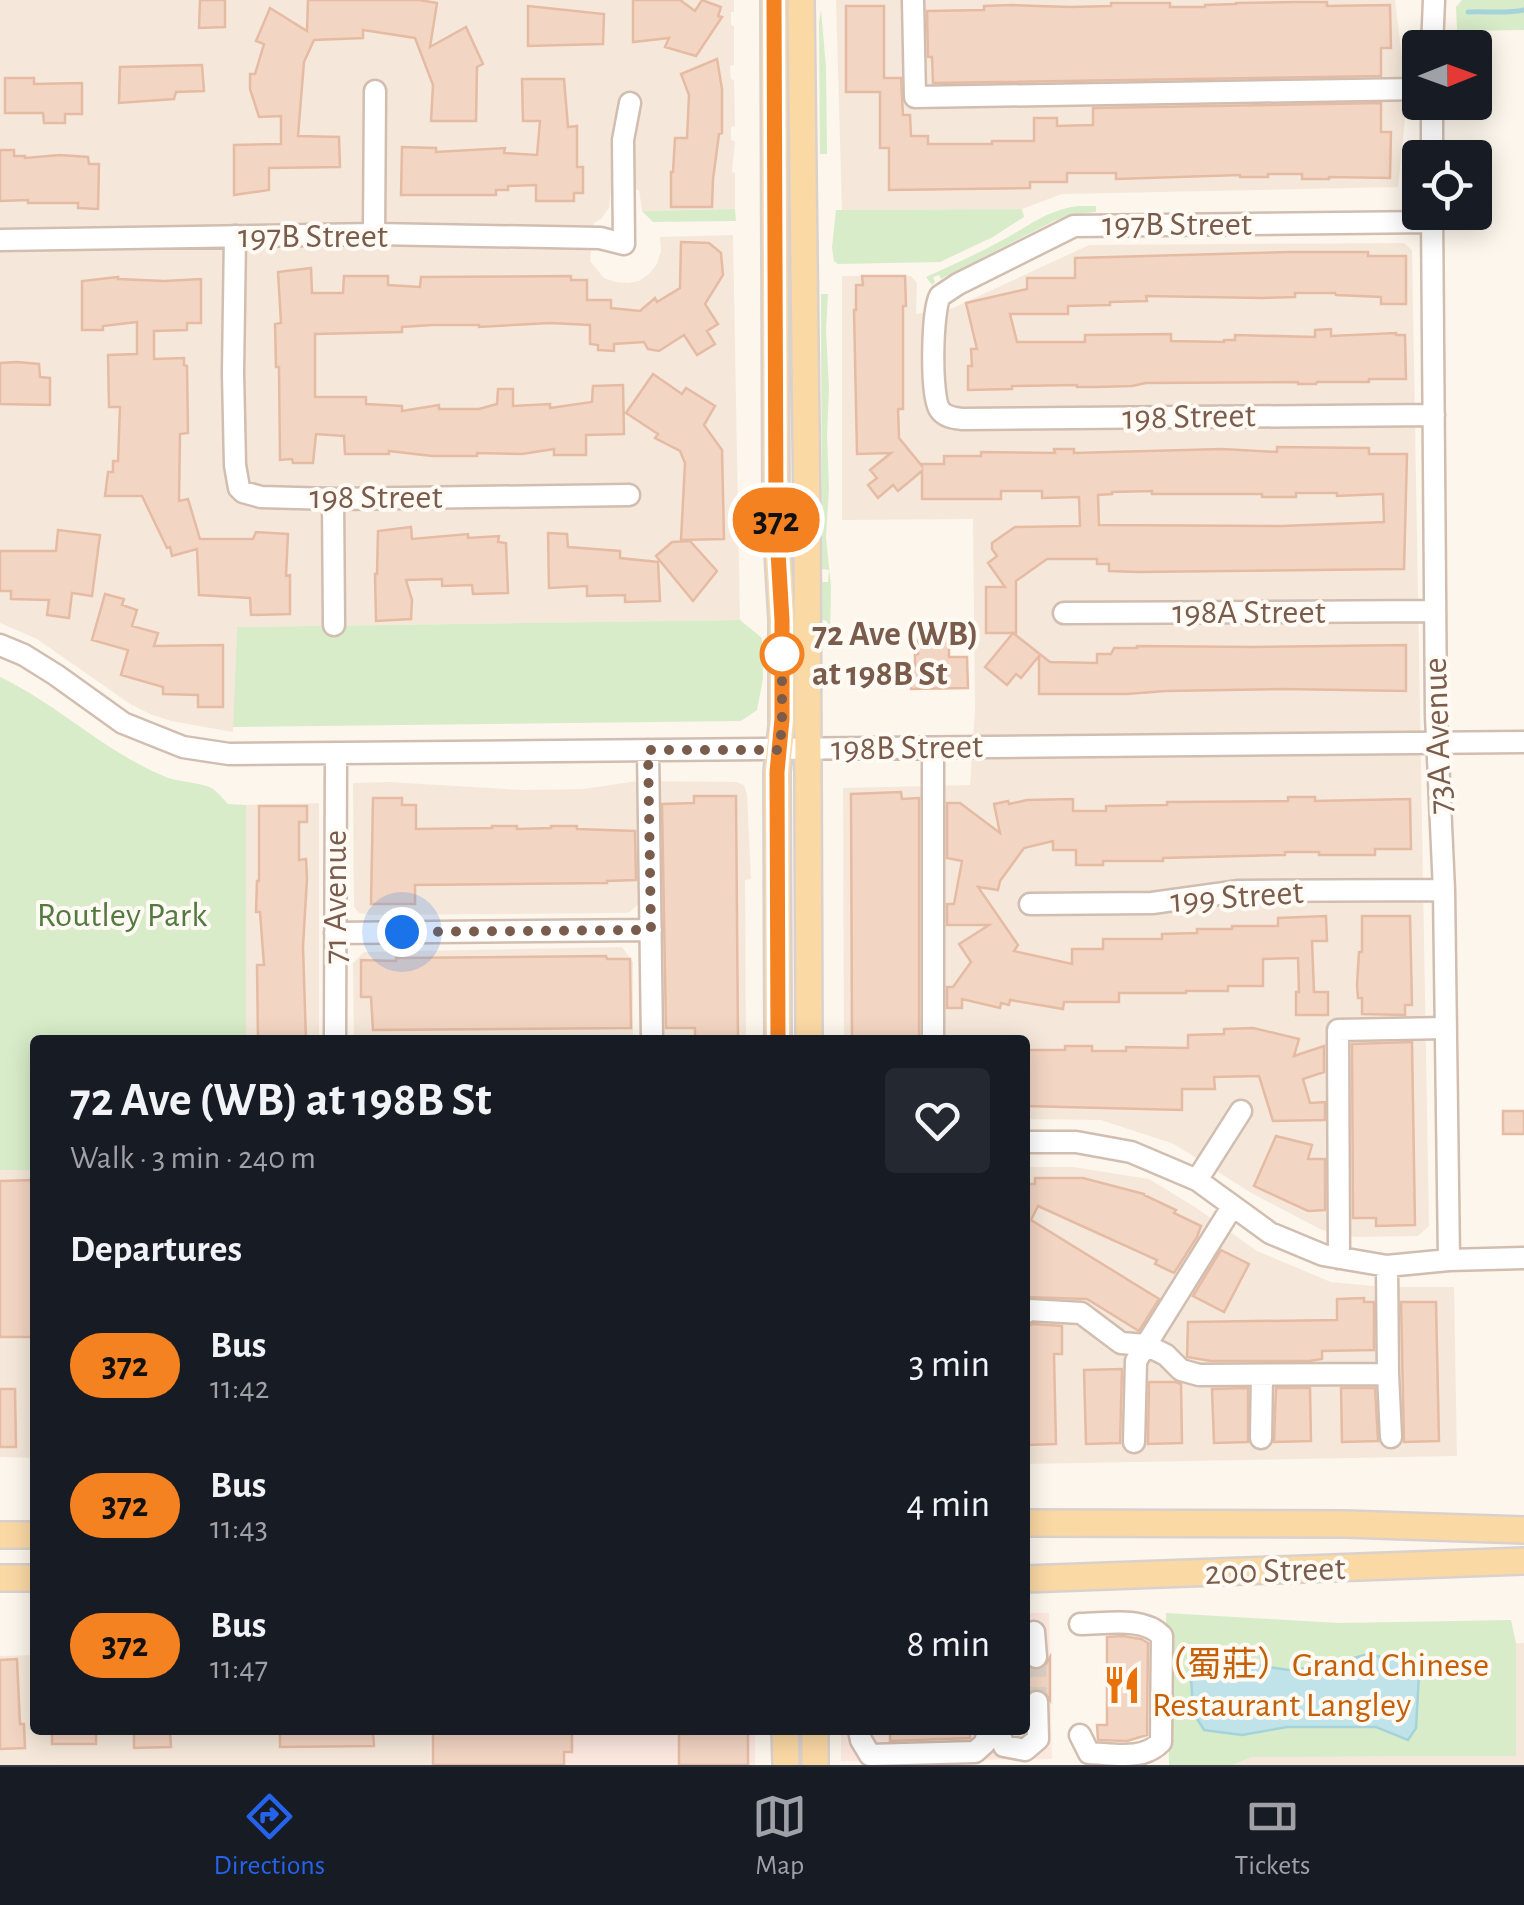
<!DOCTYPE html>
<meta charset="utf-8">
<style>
:root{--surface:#171b24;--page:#242831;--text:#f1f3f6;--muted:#9ea1a6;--line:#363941;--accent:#2563eb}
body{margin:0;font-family:"Alegreya Sans","Noto Sans SC",sans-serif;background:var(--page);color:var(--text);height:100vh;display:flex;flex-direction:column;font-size:38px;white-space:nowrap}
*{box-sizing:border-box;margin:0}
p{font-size:32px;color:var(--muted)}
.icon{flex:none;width:55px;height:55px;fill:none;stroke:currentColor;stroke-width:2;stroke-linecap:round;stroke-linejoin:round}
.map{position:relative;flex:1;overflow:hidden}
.panel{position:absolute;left:30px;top:1035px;width:1000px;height:700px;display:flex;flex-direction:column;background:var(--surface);border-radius:10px;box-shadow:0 5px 25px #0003}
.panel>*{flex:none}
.badge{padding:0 20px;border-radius:32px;font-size:35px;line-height:65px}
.needle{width:65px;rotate:89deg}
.tools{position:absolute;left:1402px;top:30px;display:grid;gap:20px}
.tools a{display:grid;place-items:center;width:90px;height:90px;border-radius:10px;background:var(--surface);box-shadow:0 5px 25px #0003;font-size:50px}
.you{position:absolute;width:50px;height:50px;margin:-25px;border:8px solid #fff;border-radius:50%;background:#1a73e8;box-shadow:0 0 0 15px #1a73e833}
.map>.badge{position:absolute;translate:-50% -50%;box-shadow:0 0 0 5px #fff}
h2{padding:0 40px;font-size:38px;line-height:90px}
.round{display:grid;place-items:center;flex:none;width:105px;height:105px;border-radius:10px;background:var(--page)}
.overview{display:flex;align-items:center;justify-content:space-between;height:170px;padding:0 40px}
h1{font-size:48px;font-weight:600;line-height:75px}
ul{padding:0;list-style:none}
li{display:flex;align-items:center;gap:30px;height:140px;padding:0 40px}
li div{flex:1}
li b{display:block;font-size:38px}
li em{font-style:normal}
li .badge{min-width:110px;font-weight:700;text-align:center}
.dock{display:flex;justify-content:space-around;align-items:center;height:140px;border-top:2px solid var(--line);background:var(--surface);font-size:28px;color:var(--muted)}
.dock a{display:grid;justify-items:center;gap:5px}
.dock .on{color:var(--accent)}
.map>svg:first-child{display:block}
</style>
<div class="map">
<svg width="1524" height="1765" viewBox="0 0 1524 1765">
<rect width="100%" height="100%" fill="#fdf6ec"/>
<path fill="#f5e8da" d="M0,0H734V12H731V25L734,26V65L730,66L731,79L734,80L735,126L731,127V140L735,141L732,172L735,173V209L642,211L639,190L611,189L609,208L601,219L594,223L590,261L604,278L615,282L628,283L639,281L649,274L657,264L661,251L660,237L733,235L740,620L237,627L233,732L171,721L150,714L130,704L37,639L0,623Z
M836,0H1395L1407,99L1398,187L1062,194L1022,209L842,210Z
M1404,243L1412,250L1429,1226L1418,1236L1355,1237L1322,1230L1253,1194L1174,1144L1101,1120L1025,1119V1040H844L843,788L970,785L975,710L973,519L842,520V276H911L917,283L916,314L953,308L1089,245Z
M638,781L737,782L744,785L747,794L751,879L745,880L746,1040H660L642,906L638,904L630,912L625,913L371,915L359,913L354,907L353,783L389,782L521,790L583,789Z
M319,803V1040H246V805Z
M622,947L633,962V1040H354L353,963L364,952Z
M1025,1167H1073L1149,1179L1195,1207L1257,1251L1331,1282L1384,1287H1454L1457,1456L1025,1464Z
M0,1170H35V1458L0,1457Z
M1516,1643H1524V1765H1233L1252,1757L1516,1756Z
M35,1655V1730H430L431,1765H0V1656Z"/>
<path fill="#fde8e0" d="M1025,1613H1049L1052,1759L841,1761V1730H1025Z
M430,1730H755V1765H431Z"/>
<path fill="#d8ecc9" d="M1462,0H1524V30L1457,31L1456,7Z
M821,10L826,67L827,154H820L819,22Z
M1079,206H1096V212L1071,215L1054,221L941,279L939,275L933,277L935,282L932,285L926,277C950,266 975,255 999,242C1026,228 1048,209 1079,206Z
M735,209L736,221L653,222L642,211Z
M1022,209L1024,217L993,237L940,262L838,264L834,261L832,247L836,210Z
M821,294H828L826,330L829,388L827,435L829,488L826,538L831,586L830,641L823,640L822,635L827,634V621L822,620V582H828L829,570L822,569Z
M740,620L762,638L763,678L757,710L741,721L233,727L237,627Z
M0,677C59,705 106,753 166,777C179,782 203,783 211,788C217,791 223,799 228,804L246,805V1040H35V1170H0Z
M1166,1613L1339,1623L1511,1620L1516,1643V1756L1252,1757L1233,1765H1169Z"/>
<path fill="#bfe3e8" stroke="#a5d3da" stroke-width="2.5" d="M1199,1653L1220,1660L1289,1670L1325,1666L1368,1654L1400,1661L1419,1674L1416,1728L1408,1740L1376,1727H1287L1242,1735L1204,1730L1193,1712L1190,1659Z"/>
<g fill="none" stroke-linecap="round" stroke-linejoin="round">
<path stroke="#a5d3da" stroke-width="5" d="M1468,12C1487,11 1506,14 1524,10"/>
</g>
<path fill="#f3d5c3" stroke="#e6bba3" stroke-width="2.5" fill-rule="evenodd" d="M200,0H225V27L199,28Z
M308,0H419L437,3L430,47L466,27L483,64L477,67L476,121H431L433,85L415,38L363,30V38L314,40L304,62L298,136L339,137L340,167L269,168V190L234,195V145L281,144V116L259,117L250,89V74H255L264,44L256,41L270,8L307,31Z
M633,0H680L695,11L702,0L721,7L718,16L722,17L696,56L665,47L669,38L633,42Z
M1296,2H1327V6L1390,5L1391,48H1381V76L933,83L932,57H928L927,11L984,10V6L1012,5L1070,7L1111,6V3H1170V7H1205V5L1236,4V3Z
M528,6L604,14L603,44L528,46Z
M846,6H884V78H901L903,115H910L911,136H928V144H992V141H1034V118H1057V126L1093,125V108L1381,103V132H1391L1390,178L1329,177V179H1302V174H1268V177H1240V175L1116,179V173H1067V182H1030V188L889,190V148H880V92H846Z
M717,59L722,89V133L719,134L713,179L712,207H671V172H673L675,138H687L689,95L681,74Z
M202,65L204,91L176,92L174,99L119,103L120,67Z
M5,78H34V84L82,83V114H65V123H44L43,113H5Z
M522,79H564L568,127L577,126V167H583V193H574V201H536V185L508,186V190H496V195H401L402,147L436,148V152L505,148L504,153L537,155L540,121H523Z
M0,150H14V156H25V158L60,155L88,157L89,164H99L98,209L78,208V203H28V200L0,201Z
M681,242L709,243L721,253L723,275L705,304L718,324L707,331L715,344L697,355L684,335L659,351L648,349L644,342L614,344V351L598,350V345L590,344V325L550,323L479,327V325H432L402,327V332L315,334V397H366V404L402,406V411L439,405V409H479L497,404L498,389H513V406L550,404V408L592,402L593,386L623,385L624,434L586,435V455H554V449L522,454L477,453V456H432L389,451V454H345L344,436L316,434L313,463H293L292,459L280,460L279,367H276L275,324L281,323L278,272L311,268L312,293H343L344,276H388V285L420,287L421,277L571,276V280H587V300H611V308L640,311L655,298L657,302L680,288Z
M1291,252H1368V256H1406V304H1381V297L1336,295L1335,293H1295V297L1262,298L1146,296L1147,301L1110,302V305L1068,306V314H1010L1017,342H1085V335L1171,334V341L1224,342V340H1235V335L1315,337V330L1331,329V336L1396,333V335H1405L1406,379H1369V382H1317L1316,384H1298V382L1146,383L1132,386L1096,387H1077V385L1012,386V389L968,390V366H972L971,349H977L966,303L1027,289V278H1075V258Z
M862,276H905L906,306H903V409H898L899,438L922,466V464H944V456H981V452L1055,453L1054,449H1074V453L1222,449L1277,452V447L1369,448V454H1407L1404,569L1138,572L1109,571V564H1097V559H1047L1016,581V633H986V587H1005L988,563L997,556L992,549V543L1015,527L1080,526L1079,497L1042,498V491H1001V499H922V471L898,491L893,485L878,498L868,485L877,478L870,470L891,453L857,454L854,310H856V285H863ZM1152,491V494H1262V497H1296V493H1337V496L1383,494L1384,522L1282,526L1099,525L1098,495L1112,494V492Z
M118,277V279L164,281L201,279V323H187V330L154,331V359L184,358V365L187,366L188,433L180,434L179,501L188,499L200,539H253L256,532L288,534L286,576L290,575V614L251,615L250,598L199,595L197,549L172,556L170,547L167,548L142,496H105L108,472H113V461H118L120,407H109L108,355L137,354V322L103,326V330H82V281Z
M17,362L39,364L40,377L50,378V405L0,404V363Z
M653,374L682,394L686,388L715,406L704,425L722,450L724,539L681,540L685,463L680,451L655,438L658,434L626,413Z
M411,527L412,539L468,534V538L499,536L498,542L506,543L508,593L473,594L472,585L442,586V579L406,580L412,600L411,619L376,621L375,574H377L378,531Z
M58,530L100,535L92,596L72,593L69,618L47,615L49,600L11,599V591H0V551H56Z
M548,533L567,534L568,547L620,551V558L658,562L660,601L625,602V595L587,596V586L549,588Z
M690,541L717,571L693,601L656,556L672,542Z
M105,594L124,599L122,605L137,610L132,626L158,633L154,646L223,645V707H198V695L163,694V687L121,675L128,650L92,640Z
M918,630H949V657H967L968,688L911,689L910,666H915V655L918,654Z
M1013,633L1050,662L1097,663V654H1111L1114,648H1137V646L1254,647L1406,645V691L1283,689L1166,691L1127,694H1039V656L1021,678L1016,674L1007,685L985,667Z
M901,792L902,799L919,798V1040H852L851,794Z
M694,796H736L738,1040H695V1028H666L662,804L694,803Z
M1288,797H1315V801L1410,799L1411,849H1375V855H1319V852H1285V855L1163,858V861H1103V865H1076V850H1053V841L1024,848L1000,881L998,890L978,887L1018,945L1014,951L1072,964V949H1103V939H1162V934L1197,933V929H1232V926H1278V918L1326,916L1327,941H1312L1314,992H1328V1015H1296V992H1299L1298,958L1263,959V986H1228V991H1186V993H1119V1002H1064L1063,1009L1010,1000L1009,1005L1001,1003L1000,1008L962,999V1008H947V987H953L971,962L959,944L989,925H947V904H954L962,861L947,858V803H960L1000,833L994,804L1008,801L1009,804L1027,800L1073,799V811H1106V806L1167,805V802L1288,801Z
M373,798H402V805H416V829L492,828V826H517V829L551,828V826H577V829L635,831L636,880L607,881V883L415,885V904H371Z
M259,806H307V822H299V860L306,859L307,878L303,947L306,1040H258L257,965H264L260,912H256L257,881H259Z
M1362,916H1410L1412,1005H1405V1015L1362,1014V998H1358L1357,985L1359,952H1362Z
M606,956L607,959H630L631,1028L373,1030L371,997H361V960L396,961V958Z
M1253,1028L1299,1039L1294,1056L1324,1046V1072L1303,1079L1310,1103L1325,1102V1120L1273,1121L1259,1076L1214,1077L1215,1089H1182V1110L1025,1106V1050H1065V1046H1092V1051H1126V1047L1188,1048V1035L1224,1034V1029Z
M1412,1042L1415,1225L1376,1226V1218H1353L1352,1044Z
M1503,1111H1524V1134H1503Z
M1276,1136L1312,1145L1308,1159H1325V1210L1308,1211L1254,1186Z
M1035,1178H1083L1144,1194V1195L1176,1210L1174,1213L1201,1226L1197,1237L1174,1273L1155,1264L1157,1260L1038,1206L1031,1220L1159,1299L1139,1331L1087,1299L1025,1297L1026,1184H1035Z
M35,1180V1337H0V1181Z
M1221,1250L1249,1264L1224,1312L1193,1296Z
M1364,1298V1302H1374V1350L1322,1351V1359L1309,1361H1211L1187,1357L1188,1322L1337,1320V1299Z
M1401,1302H1436L1439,1441L1404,1442Z
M1033,1324L1062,1326V1354H1054L1056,1444L1025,1445V1327Z
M1122,1369L1120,1443L1086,1444L1084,1370Z
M1149,1382H1175L1181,1384L1182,1443L1148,1444Z
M1248,1388V1442L1214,1443L1212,1389Z
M1276,1388H1310L1311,1441L1274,1442Z
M1341,1388H1375L1378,1441L1342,1442Z
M0,1389H15L16,1447H0Z
M1123,1636L1141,1639L1148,1643L1147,1735L1127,1741L1098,1740L1097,1725H1107V1637Z
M1050,1657V1700L1043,1690L1036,1688L1026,1694V1666L1036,1671L1043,1669Z
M17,1659L20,1724H24L25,1748L0,1749V1660Z
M52,1730H96V1744H52Z
M134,1730H170L171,1747L134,1748Z
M280,1730H373L374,1746L280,1747Z
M572,1730V1752H564V1765H433V1731Z
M890,1730H970V1738L890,1741Z
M748,1733V1765H679V1734Z"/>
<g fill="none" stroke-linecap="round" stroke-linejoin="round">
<path stroke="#dcd0c4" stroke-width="20" stroke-dasharray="20 10" stroke-linecap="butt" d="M1036,1657L1037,1702"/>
<g stroke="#d1beb0" stroke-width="25">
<path id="minor" d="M913,0L915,97L1420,89
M1432,48L1434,0
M1432,102V158
M1432,212L1436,715L1444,890L1449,1260
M1432,222L1074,226L958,284L940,296C932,310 930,397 940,410C945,417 954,418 962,419L1434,415
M374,234L375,91
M235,236L233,373L235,465L239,488L243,492L261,497L333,499L629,495
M0,240L374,234L600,238L624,244L623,140L630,103
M333,499L334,625
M1064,613L1435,611
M0,645L24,655L56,675L123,723L183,747L229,754L1524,742
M933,748V1040
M648,750L652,1040
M1030,904L1152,903L1239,891L1444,890
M335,933L651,930
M335,1040L336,754
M1025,1142H1076L1131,1152L1197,1180L1270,1233L1323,1255L1387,1266L1449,1260L1524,1258
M1197,1180L1241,1111
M1232,1207L1146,1345L1166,1355L1181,1370L1199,1375L1388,1374L1387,1266
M1339,1258L1338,1030L1446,1028
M1025,1313L1029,1310L1081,1313L1121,1343L1146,1345L1136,1361L1134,1442
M1388,1374L1391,1437
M1261,1438L1262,1375
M1034,1632L1036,1657
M859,1730L861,1740L870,1755L975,1752L985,1743L988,1730
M998,1730L1004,1746L1025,1750L1038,1739L1037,1702
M1080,1735L1089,1753C1114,1754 1143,1761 1161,1742L1162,1636C1143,1616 1106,1624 1080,1624"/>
</g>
<g stroke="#dad1cd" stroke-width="30">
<path id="major" d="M774,0L776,518L782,620V726L777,772L778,1040
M801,0L807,517L809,1040
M1025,1523L1346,1524L1524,1530
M0,1535H35
M0,1578H35
M1025,1579L1524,1561
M785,1730L786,1765
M815,1730V1765"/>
</g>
<use href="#minor" stroke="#fff" stroke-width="20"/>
<use href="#major" stroke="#fbd9a5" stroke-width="25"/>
</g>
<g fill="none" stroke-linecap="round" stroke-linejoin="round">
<g stroke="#fff" stroke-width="22">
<path id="line" d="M774,0L776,518L782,620V719L777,772L778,1040"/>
</g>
<use href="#line" stroke="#f58220" stroke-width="15"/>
<path stroke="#7a5c4d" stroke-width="10" stroke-dasharray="0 18" d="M402,932L651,930L648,750H780L782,719V654"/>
</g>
<defs>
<g id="restaurant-bare" transform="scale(3)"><path d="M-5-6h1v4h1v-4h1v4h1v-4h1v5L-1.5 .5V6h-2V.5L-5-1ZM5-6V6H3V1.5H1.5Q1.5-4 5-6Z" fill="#e8710a" stroke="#fffaf3" stroke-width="2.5" paint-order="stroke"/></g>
</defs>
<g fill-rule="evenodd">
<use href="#restaurant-bare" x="1122" y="1685"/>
</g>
<circle fill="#fff" stroke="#f58220" stroke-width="5" cx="782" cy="654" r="20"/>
<g text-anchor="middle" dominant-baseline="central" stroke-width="8" stroke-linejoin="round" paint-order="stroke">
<g font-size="35" fill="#7a5c4d" stroke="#fffaf3">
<text x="1177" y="224">197B Street</text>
<text x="313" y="236">197B Street</text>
<text transform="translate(1189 417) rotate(-1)">198 Street</text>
<text x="376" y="497">198 Street</text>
<text x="1249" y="612">198A Street</text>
<text transform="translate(1438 736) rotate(-92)">73A Avenue</text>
<text transform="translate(907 748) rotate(-1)">198B Street</text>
<text transform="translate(335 897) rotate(-90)">71 Avenue</text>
<text transform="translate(1237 897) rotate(-4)">199 Street</text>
<text transform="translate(1275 1571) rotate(-2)">200 Street</text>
</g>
<g font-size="35" font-weight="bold" fill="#7a5c4d" stroke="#fffaf3" text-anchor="start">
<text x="812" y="634">72 Ave (WB)<tspan x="812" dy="40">at 198B St</tspan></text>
</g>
<g font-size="35" fill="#537a41" stroke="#fffaf3">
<text x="122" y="915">Routley Park</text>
</g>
<g font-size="35" fill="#c56008" stroke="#fffaf3" text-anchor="start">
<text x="1152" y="1665">（蜀莊）Grand Chinese<tspan x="1152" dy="40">Restaurant Langley</tspan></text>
</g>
</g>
</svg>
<div class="tools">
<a><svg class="needle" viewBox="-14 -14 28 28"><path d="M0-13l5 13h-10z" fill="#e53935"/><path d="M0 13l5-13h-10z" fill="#9ea1a6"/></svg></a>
<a><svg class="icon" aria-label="locate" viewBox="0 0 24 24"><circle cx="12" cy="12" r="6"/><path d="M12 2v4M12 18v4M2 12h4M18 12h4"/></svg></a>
</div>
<div class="you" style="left:402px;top:932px"></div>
<b class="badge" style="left:776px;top:520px;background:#f58220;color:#111">372</b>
<section class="panel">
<div class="overview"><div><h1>72 Ave (WB) at 198B St</h1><p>Walk · 3 min · 240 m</p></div><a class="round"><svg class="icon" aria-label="heart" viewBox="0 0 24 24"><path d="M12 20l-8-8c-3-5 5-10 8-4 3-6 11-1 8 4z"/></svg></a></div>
<h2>Departures</h2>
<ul>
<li><span class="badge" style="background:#f58220;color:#111">372</span><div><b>Bus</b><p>11:42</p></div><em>3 min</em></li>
<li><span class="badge" style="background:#f58220;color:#111">372</span><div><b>Bus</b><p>11:43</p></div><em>4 min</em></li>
<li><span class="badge" style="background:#f58220;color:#111">372</span><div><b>Bus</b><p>11:47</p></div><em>8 min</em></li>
</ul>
</section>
</div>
<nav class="dock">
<a class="on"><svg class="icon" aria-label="directions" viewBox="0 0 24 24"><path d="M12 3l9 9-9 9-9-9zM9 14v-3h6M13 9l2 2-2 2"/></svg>Directions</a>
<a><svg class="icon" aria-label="map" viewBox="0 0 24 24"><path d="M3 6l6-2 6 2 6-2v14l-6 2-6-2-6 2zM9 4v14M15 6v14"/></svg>Map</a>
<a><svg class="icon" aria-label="tickets" viewBox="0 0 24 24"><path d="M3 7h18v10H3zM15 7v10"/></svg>Tickets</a>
</nav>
